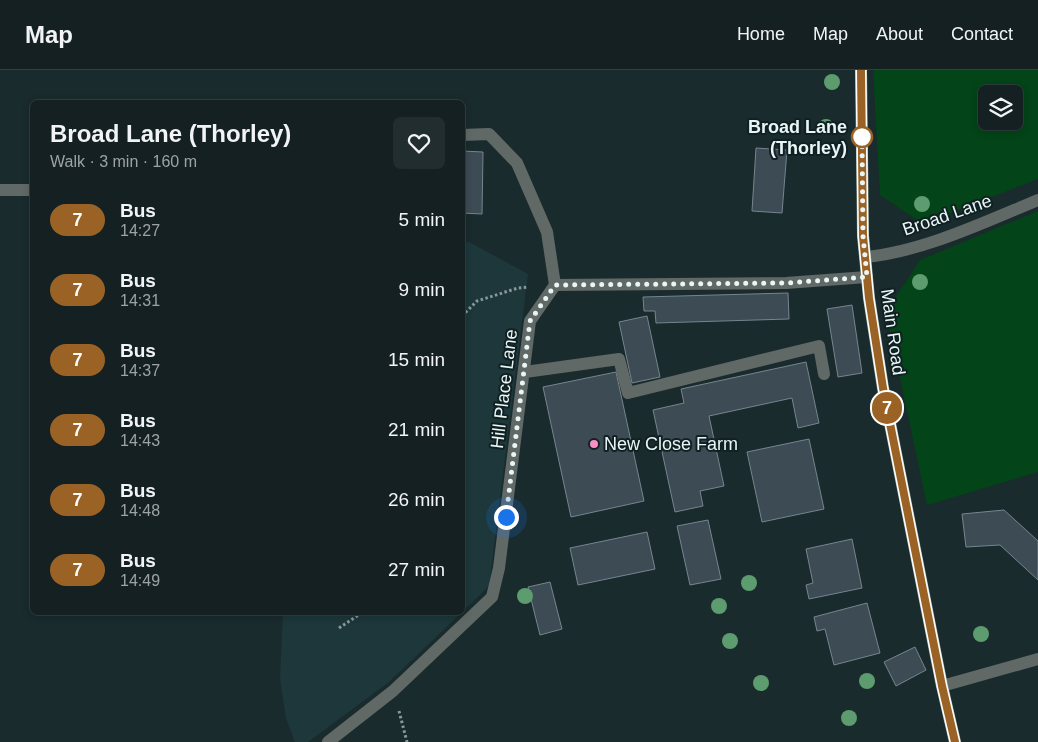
<!DOCTYPE html>
<meta charset="utf-8">
<style>
:root{--surface:#142022;--page:#212d2f;--text:#f1f3f6;--muted:#9da3a5;--line:#333e40}
body{margin:0;font-family:Helvetica,sans-serif;background:var(--page);color:var(--text);height:100vh;display:flex;flex-direction:column;font-size:19px;white-space:nowrap}
*{box-sizing:border-box;margin:0}
p{font-size:16px;color:var(--muted)}
.icon{flex:none;width:28px;height:28px;fill:none;stroke:currentColor;stroke-width:2;stroke-linecap:round;stroke-linejoin:round}
.map{position:relative;flex:1;overflow:hidden}
.side{position:absolute;left:30px;top:30px;width:435px;height:515px;display:flex;flex-direction:column;background:var(--surface);border-radius:8px;box-shadow:0 2px 8px #0003,0 0 0 1px var(--line)}
.side>*{flex:none}
.badge{padding:0 10px;border-radius:16px;font-size:18px;line-height:32px}
.fabs{position:absolute;left:978px;top:15px;display:grid;gap:10px}
.fabs a{display:grid;place-items:center;width:45px;height:45px;border-radius:8px;background:var(--surface);box-shadow:0 2px 8px #0003,0 0 0 1px var(--line);font-size:25px}
.you{position:absolute;width:25px;height:25px;margin:-12px;border:4px solid #fff;border-radius:50%;background:#1a73e8;box-shadow:0 0 0 8px #1a73e833}
.map>.badge{position:absolute;translate:-50% -50%;box-shadow:0 0 0 2px #fff}
.round{display:grid;place-items:center;flex:none;width:52px;height:52px;border-radius:8px;background:var(--page)}
.headline{display:flex;align-items:center;justify-content:space-between;height:85px;padding:0 20px}
h1{font-size:24px;font-weight:700;line-height:38px}
ul{padding:0;list-style:none}
li{display:flex;align-items:center;gap:15px;height:70px;padding:0 20px}
li div{flex:1}
li b{display:block;font-size:19px}
li em{font-style:normal}
li .badge{min-width:55px;font-weight:700;text-align:center}
header{display:flex;align-items:center;gap:30px;box-sizing:border-box;height:70px;padding:0 25px;background:var(--surface);border-bottom:1px solid var(--line)}
header strong{font-size:24px}
nav{display:flex;gap:28px;margin-inline-start:auto;font-size:18px}
.map>svg:first-child{display:block}
</style>
<header>
<strong>Map</strong>
<nav><a>Home</a><a>Map</a><a>About</a><a>Contact</a></nav>
</header>
<div class="map">
<svg width="1038" height="672" viewBox="0 0 1038 672">
<rect width="100%" height="100%" fill="#1a2b2d"/>
<path fill="#1d373a" d="M463,172H469L528,204L489,516L463,541Z
M283,543V542L461,543L389,612L308,672H295L286,648L280,609Z"/>
<path fill="#034418" fill-rule="evenodd" d="M873,0H1038V109L923,154L880,125ZM986,24H1014V51H986Z
M1038,141V402L927,435L886,242L920,190Z"/>
<path fill="#3d4b54" stroke="#76858e" d="M756,78L787,80L782,143L752,141Z
M462,81L483,82L482,144L462,143Z
M788,223L789,249L656,253L655,241H644L643,227Z
M852,235L862,303L838,307L827,239Z
M647,246L660,307L632,313L619,252Z
M806,292L819,353L798,358L792,328L709,346L724,416L700,421L703,436L675,442L653,340L684,333L681,319Z
M616,302L644,431L571,447L543,317Z
M809,369L824,439L762,452L747,382Z
M1004,440L1038,471V510L1000,475L966,477L962,444Z
M708,450L721,509L690,515L677,456Z
M647,462L655,499L578,515L570,478Z
M852,469L862,518L809,529L806,515L813,513L806,479Z
M550,512L562,559L540,565L528,517Z
M867,533L880,583L834,595L825,559L817,561L814,547Z
M915,577L926,600L896,616L884,592Z"/>
<g fill="none" stroke-linecap="round" stroke-linejoin="round">
<path stroke="#8a9899" stroke-width="3" stroke-dasharray="2.5 2.5" stroke-linecap="butt" d="M462,246L477,231L518,218L528,217
M339,558L363,542
M399,641L407,672"/>
<path stroke="#616967" stroke-width="12" d="M462,65L489,64L517,93L547,162L555,215
M0,120H32
M865,187C922,182 985,152 1038,130
M525,302L619,289L628,323L819,276L824,304
M942,616L1038,589
M328,672L393,621L492,527L499,498L530,251L555,215L786,213L867,207"/>
<path stroke="#9aaba6" stroke-width="12" d="M861,0L863,166L869,228L883,318L942,616L955,672"/>
</g>
<g fill="#5c9c6e">
<circle cx="832" cy="12" r="8"/>
<circle cx="826" cy="57" r="8"/>
<circle cx="922" cy="134" r="8"/>
<circle cx="920" cy="212" r="8"/>
<circle cx="749" cy="513" r="8"/>
<circle cx="525" cy="526" r="8"/>
<circle cx="719" cy="536" r="8"/>
<circle cx="981" cy="564" r="8"/>
<circle cx="730" cy="571" r="8"/>
<circle cx="867" cy="611" r="8"/>
<circle cx="761" cy="613" r="8"/>
<circle cx="849" cy="648" r="8"/>
</g>
<g fill="none" stroke-linecap="round" stroke-linejoin="round">
<g stroke="#fff" stroke-width="11">
<path id="line" d="M861,0L863,166L869,228L883,318L942,616L955,672"/>
</g>
<use href="#line" stroke="#9a6325" stroke-width="8"/>
<path stroke="#eaf5f6" stroke-width="5" stroke-dasharray="0 9" d="M506,447L530,251L555,215L786,213L867,207L863,166L862,67"/>
</g>
<circle fill="#fff" stroke="#9a6325" stroke-width="2.5" cx="862" cy="67" r="10"/>
<circle fill="#fb8fc5" stroke="#102123" stroke-width="2" cx="594" cy="374" r="5"/>
<g text-anchor="middle" dominant-baseline="central" stroke-width="4" stroke-linejoin="round" paint-order="stroke">
<g font-size="18" font-weight="bold" fill="#eaf5f6" stroke="#102123" text-anchor="end">
<text x="847" y="57">Broad Lane<tspan x="847" dy="21">(Thorley)</tspan></text>
</g>
<g font-size="18" fill="#eaf5f6" stroke="#102123">
<text transform="translate(947 145) rotate(-19)">Broad Lane</text>
<text transform="translate(893 262) rotate(82)">Main Road</text>
<text transform="translate(504 319) rotate(-83)">Hill Place Lane</text>
</g>
<g font-size="18" fill="#eaf5f6" stroke="#102123" text-anchor="start">
<text x="604" y="374">New Close Farm</text>
</g>
</g>
</svg>
<div class="fabs">
<a><svg class="icon" aria-label="layers" viewBox="0 0 24 24"><path d="M12 4l9 5-9 5-9-5zM3 14l9 5 9-5"/></svg></a>
</div>
<div class="you" style="left:506px;top:447px"></div>
<b class="badge" style="left:887px;top:338px;background:#9a6325;color:#fff">7</b>
<section class="side">
<div class="headline"><div><h1>Broad Lane (Thorley)</h1><p>Walk · 3 min · 160 m</p></div><a class="round"><svg class="icon" aria-label="heart" viewBox="0 0 24 24"><path d="M12 20l-8-8c-3-5 5-10 8-4 3-6 11-1 8 4z"/></svg></a></div>
<ul>
<li><span class="badge" style="background:#9a6325;color:#fff">7</span><div><b>Bus</b><p>14:27</p></div><em>5 min</em></li>
<li><span class="badge" style="background:#9a6325;color:#fff">7</span><div><b>Bus</b><p>14:31</p></div><em>9 min</em></li>
<li><span class="badge" style="background:#9a6325;color:#fff">7</span><div><b>Bus</b><p>14:37</p></div><em>15 min</em></li>
<li><span class="badge" style="background:#9a6325;color:#fff">7</span><div><b>Bus</b><p>14:43</p></div><em>21 min</em></li>
<li><span class="badge" style="background:#9a6325;color:#fff">7</span><div><b>Bus</b><p>14:48</p></div><em>26 min</em></li>
<li><span class="badge" style="background:#9a6325;color:#fff">7</span><div><b>Bus</b><p>14:49</p></div><em>27 min</em></li>
</ul>
</section>
</div>
